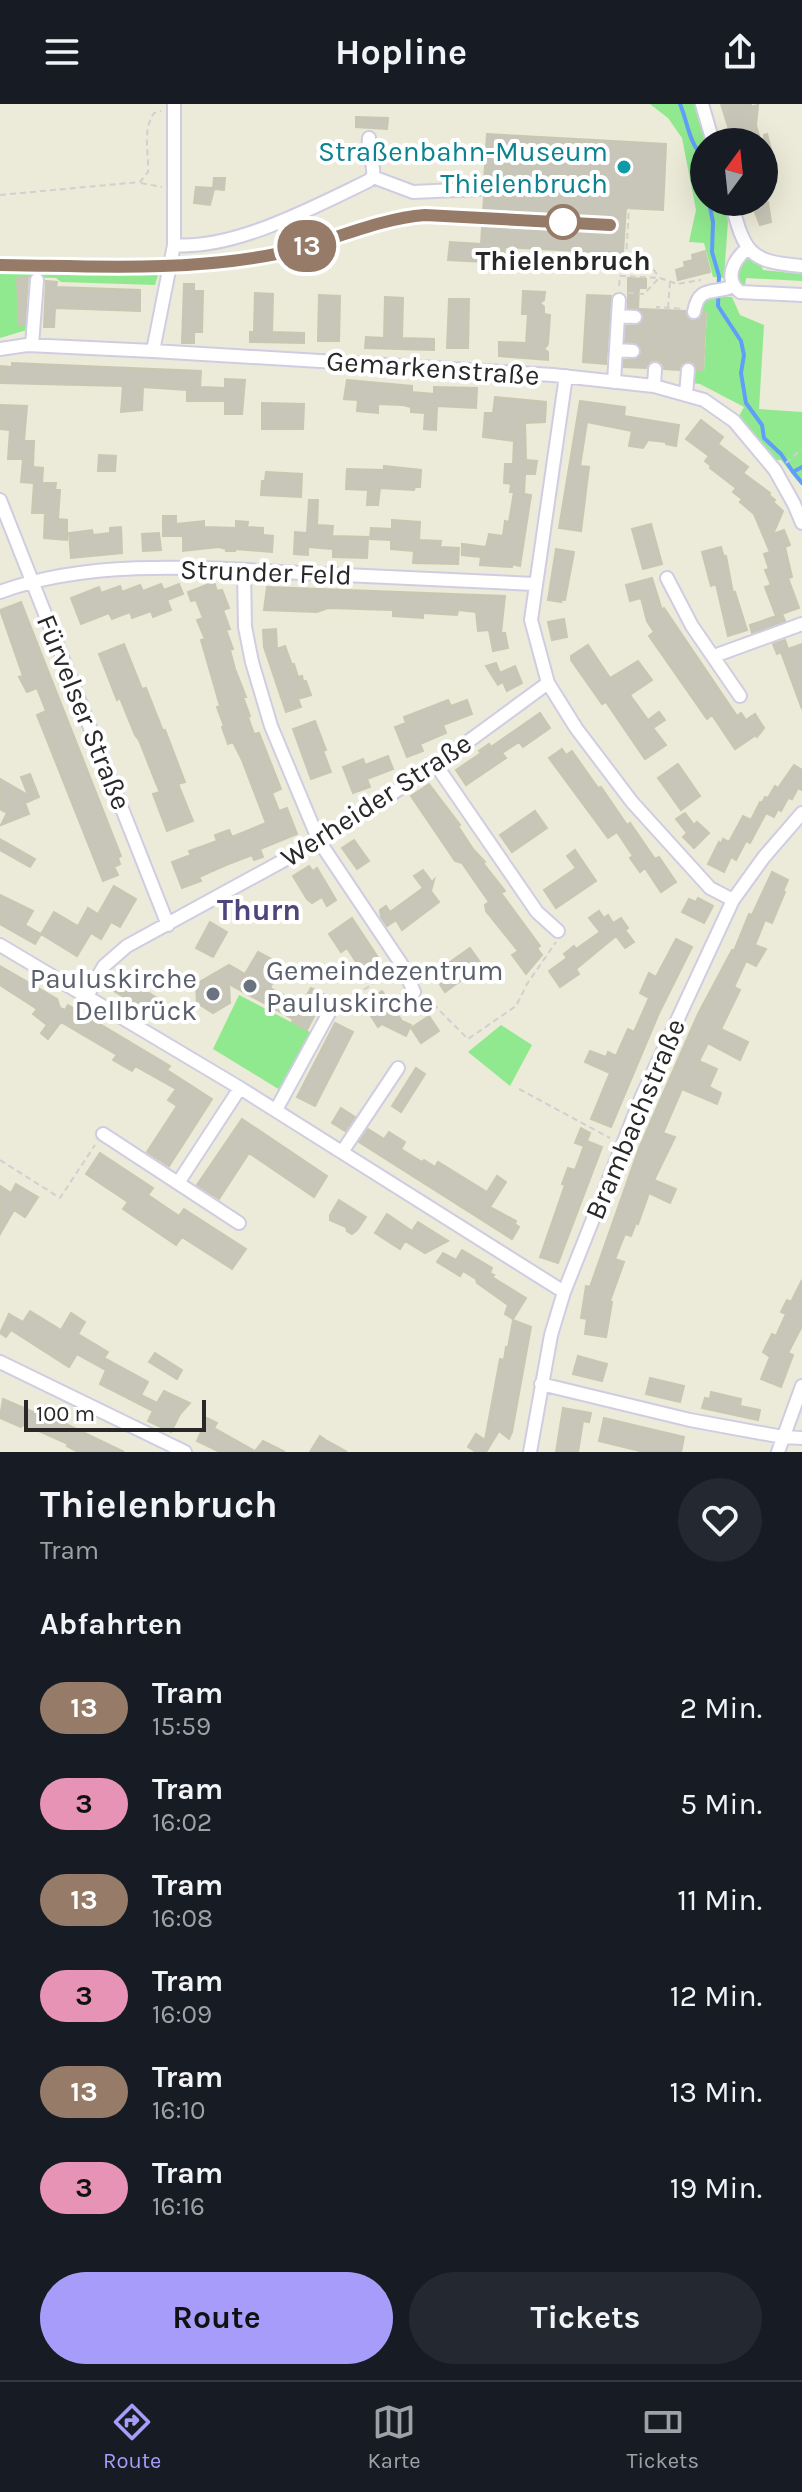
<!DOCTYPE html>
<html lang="de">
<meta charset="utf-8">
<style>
:root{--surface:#171b24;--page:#242831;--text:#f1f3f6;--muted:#9ea1a6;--line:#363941;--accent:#a89cfa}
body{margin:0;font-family:Karla,sans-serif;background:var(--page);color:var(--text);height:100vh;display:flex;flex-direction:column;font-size:30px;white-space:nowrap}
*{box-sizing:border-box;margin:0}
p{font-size:26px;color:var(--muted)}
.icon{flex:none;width:44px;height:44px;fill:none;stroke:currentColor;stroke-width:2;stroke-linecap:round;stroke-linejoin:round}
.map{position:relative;height:1348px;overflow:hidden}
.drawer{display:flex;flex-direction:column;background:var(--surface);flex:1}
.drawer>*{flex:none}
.badge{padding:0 16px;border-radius:26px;font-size:28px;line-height:52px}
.needle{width:52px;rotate:15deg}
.buttons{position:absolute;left:690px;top:24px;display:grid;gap:16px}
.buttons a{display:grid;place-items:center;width:88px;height:88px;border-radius:50%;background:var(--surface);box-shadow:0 8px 32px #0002;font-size:40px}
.scale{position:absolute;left:24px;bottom:20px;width:182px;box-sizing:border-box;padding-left:8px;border:4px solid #282828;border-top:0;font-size:22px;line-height:28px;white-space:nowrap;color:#282828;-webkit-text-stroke:6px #fff;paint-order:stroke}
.map>.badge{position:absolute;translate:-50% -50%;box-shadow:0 0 0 4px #fff}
h2{padding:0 40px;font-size:30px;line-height:72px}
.round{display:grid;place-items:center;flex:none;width:84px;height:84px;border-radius:42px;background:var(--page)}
.headline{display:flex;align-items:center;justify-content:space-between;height:136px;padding:0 40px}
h1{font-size:38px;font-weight:700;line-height:60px}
.cta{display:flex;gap:16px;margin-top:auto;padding:16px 40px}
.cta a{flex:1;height:92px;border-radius:48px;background:var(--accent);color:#111;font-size:32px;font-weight:700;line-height:92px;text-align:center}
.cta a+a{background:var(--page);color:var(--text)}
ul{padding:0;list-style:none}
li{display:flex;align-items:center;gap:24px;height:96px;padding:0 40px}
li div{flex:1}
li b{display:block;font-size:30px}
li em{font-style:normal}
li .badge{min-width:88px;font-weight:700;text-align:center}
header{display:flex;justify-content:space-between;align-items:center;height:104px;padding:0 40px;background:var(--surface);font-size:36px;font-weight:700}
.dock{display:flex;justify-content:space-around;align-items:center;height:112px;border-top:2px solid var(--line);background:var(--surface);font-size:22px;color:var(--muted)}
.dock a{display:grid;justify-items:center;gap:4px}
.dock .current{color:var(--accent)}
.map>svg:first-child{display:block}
</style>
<header><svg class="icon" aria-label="menu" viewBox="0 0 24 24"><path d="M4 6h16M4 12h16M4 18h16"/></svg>Hopline<svg class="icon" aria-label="share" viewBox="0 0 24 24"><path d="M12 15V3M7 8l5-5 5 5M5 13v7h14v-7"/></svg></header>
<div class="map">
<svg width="802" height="1348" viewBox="0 0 802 1348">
<rect width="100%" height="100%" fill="#ecead8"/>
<path fill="#90e98f" d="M650,0H695L707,38H704V98H724L728,117L724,174L713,173L704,139L689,138L696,106L682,34L668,14Z
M748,154L761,161L763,166L802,170V177L746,174L745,183L738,179L737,164L743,156Z
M0,165L159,168L155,181L61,178L56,174L17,173L18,221H30V225L0,234Z
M711,192L732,193L740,211L764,221L759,305L802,308V382L781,356H775L739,312L744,303L700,280L691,279L692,267L704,268L707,208L700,207L703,200Z
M239,891L312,929L280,986L213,945Z
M501,921L532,941L510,982L468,948Z"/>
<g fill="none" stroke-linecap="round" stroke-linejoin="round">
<path stroke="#609ff9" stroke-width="4" d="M680,0C688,19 689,40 704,54
M704,77L701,84L704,89
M709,98L713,118L712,148L719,172L718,202L741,237L744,251L741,269L746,299L762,321L764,334L781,350L793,368L802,363
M793,368L802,379"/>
</g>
<path fill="#c7c6b8" stroke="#c7c7b2" stroke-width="2" d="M721,0H751V3L742,5L758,1L756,22L761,38H733Z
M356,13L388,14L387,25L356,23Z
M487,30L666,40L663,106L626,104L623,148L617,160L612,149L505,143L504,159L448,156L450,138L481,140L484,93L488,85L484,78Z
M767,30L776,64L764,68V31Z
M214,74H225L224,86L214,85L210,101L194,99L196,83L213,84Z
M751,98H768L771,118L760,121Z
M705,147L710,168L678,176L676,166L685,163L684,158L693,156L692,151Z
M28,173L25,220L19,221L17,174Z
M628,174L646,175V184H639L638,205L628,204Z
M46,177L57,178L56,183L140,186V207L55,204L54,223H44Z
M184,180H194V187H203L202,228H194V239H182Z
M523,187L545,188L544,196L540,199L544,203V210L550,211L548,240L544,245L548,248V256L499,252V238L526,239L528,210H522Z
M255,189L273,190L272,228L304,229V239L250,238V228H254Z
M319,191L340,192L339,237H318Z
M587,191L611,192L606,260L583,258Z
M385,193L403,194L402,234L434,235V246L365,244L366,233L384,234Z
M449,195H469L468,244H447Z
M639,205L685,207L687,214L692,217L700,215L703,208H706L703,267H697L694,259L688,257L681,260L679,266L664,265L663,260L656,256L650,257L646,264L624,263V256L636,255L642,248L637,239L625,238L626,222L638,221L643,217V210Z
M12,259L201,267L200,283L225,284V275L245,276L242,310H225V297H187V286L143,283L142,306L121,308L123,282L0,279V262L12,263Z
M347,276L412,282V288L434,290V283L477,284L476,304L437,302L436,326L424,325L425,309L411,308V303L403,301L378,300V309L357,307L358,296L344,295Z
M495,293L546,298L545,318L525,319L526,356L537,357L535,370H525L524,390L531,391L520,462L512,460V463L480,461L481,453L462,451V440L486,443L489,430L503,432L505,417L509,418L514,388H510L511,380L504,379L505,360H513L514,337L483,333L485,309H493Z
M580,297L625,303L624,312L679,321L676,342L666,340V338L648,336L643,344L629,342L632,327L587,318L580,362L589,363L581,427L559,424Z
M262,299L304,300L303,325H262Z
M0,301L27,302L24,337H34L33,363L43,364L42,379H56L55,386H60L58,415L67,416V436L44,434L45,409H32L34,379L21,378L23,355H8L10,326L0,325Z
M701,316L723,333L718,340L748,363L743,369L770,389L769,391L775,396L773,398L783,407L773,430L784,426L790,441L785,443L792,473L788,474L799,504L776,512L765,483L771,481L765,466L769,465L764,450L770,448L754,410L740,398L742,395L733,388L736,384L710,364L711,362L705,357L709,352L686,335Z
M99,351L116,352L115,367H98Z
M384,362L421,366L420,383H415L414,386L380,384L378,401H367L368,386L346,385L347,365L384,366Z
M266,368L302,370L301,393L261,391L262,377H265Z
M309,396H318L317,421L333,422L332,432L368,433L367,454L333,453V445L308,443V451L294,450L295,428L307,429Z
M163,412H176V420L204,417V423L236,424V417L248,418L247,423L263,424V431L273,432L272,448L235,445V447H226V445L219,443L183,447V432H163Z
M392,416L420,418L419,436L441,437L440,443L459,444L458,460L413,459L414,447L391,445V436L370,435L371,424L392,425Z
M651,420L662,460L643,465L632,425Z
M121,423L122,449L71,454L69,429L92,426L93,431L110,429V424Z
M159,429L161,446L143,447L142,430Z
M721,443L724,453L726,452L733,489L735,488L747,526L728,532L716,480L711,482L702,448Z
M556,445L574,448L565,496H560L561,498L548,496Z
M652,474L662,506L664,504L737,612L741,609L746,616L755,610L764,624L757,633L756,631L735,645L712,611L707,615L649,532L654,528L647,517L641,494L630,497L626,481Z
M214,478L217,487L222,486L229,504L223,506L230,525L226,526L233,545L230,546L235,565L246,593H243L250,612L248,613L254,630L259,629L281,685L272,689L279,707L287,704L297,730L260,745L263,753L254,756L252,751L226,761L199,773L201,777L182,784L172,758L191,751L189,747L217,737L215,731L229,726L232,733L266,719L242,656L233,638L228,640L222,623L224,622L217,603L220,602L201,536L205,535L197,516L203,514L196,496L191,497L188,488Z
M161,480L164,486L179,480L183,490L167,496L171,506L153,513L151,507L132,514L130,508L112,515L109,509L81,520L71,494L99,483L101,489L120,482L122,488L140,481L143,487Z
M267,483L505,492L501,529H505L508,544L493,547L489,526L478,527L476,508L458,506L457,511L423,509V514L393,512V506L328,504L317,508L264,506Z
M21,498L121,752L118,754L120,760L114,763L118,771L103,777L37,611L46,607L37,584L27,588L19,573L23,572L0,506Z
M782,510L785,517L752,529L750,521Z
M564,515L567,533L552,536L548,518Z
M276,525L277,545L285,542L292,561L294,560L298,573L302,572L303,577H306L311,591L298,595L301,603L286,608L264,543L263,526Z
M785,536L788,545L802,540V605L781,548L786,546L777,550L773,540Z
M124,540L142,585L146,584L163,627L165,626L185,678L178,680L193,717L167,727L153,690L160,688L156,679L139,636L135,631L120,594L117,596L99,550Z
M588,541L610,574L638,557L652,576L630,591L648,616L659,608L665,616L653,624L666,641L645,655L606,598L602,600L571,556V552Z
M496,559L500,569L515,562L522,579L507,587L503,578L498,581L486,562Z
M448,596L451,602L467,596L472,610L443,621L446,629L420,640L423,647L407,653L395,623L406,619L404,613Z
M540,609L550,624L523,643L519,638L502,649L506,654L466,681L456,666L481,649L479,647L489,640L491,643Z
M315,617L326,646L323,647L331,668L311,675L293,625Z
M562,645L566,651L572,647L598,684L601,683L627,721L630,719L655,755L659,753L676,778L661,788L645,764L640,768L630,754L633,752L617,728L608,734L549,654Z
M388,652L393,665L367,675L370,683L353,689L343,663L363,655L365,661Z
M678,660L700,692L681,706L658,674Z
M794,661L802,666V686L798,684L792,695L788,694L781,707L778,705L774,713L766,709L750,739L746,737L736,756L731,753L724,768L708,760L719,738L721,740L723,735L729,738L743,712L751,716L760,698L762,699L765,693L768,694L775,682L778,684Z
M30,670L39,693L25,699L29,710L1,721L7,709L0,705V675L28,691L21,673Z
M429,680L460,721L458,722L473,745L485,758L483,759L505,787L501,789L540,842L537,844L542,851L526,870L512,851L518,847L486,807L485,801L489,798L462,759L455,757L411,692Z
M535,707L547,724L512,748L500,731Z
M685,709L694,721L697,718L709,729L694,744L683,733L687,729L676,715Z
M0,735L35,755L30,763L0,746Z
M354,736L369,757L357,765L342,744Z
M575,746L596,777L556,804L544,786L576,764L567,752Z
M309,762L313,767L317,764L336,796L327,802L322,793L312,799L307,795L293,772Z
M423,766L432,778L434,776L431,787L439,798L402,826L396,816L387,822L381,813L380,806L386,802L390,808L423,784L414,772Z
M772,768L788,776L783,787L785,788L772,819L765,816L755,841L766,845L756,862L746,857L734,883L740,886L721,925L748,938L740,956L708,939L699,957L717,965L709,983L721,989L717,1000L682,985L663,1029L675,1033L654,1076L676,1085L670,1099L649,1089L638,1120L636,1119L631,1132L625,1130L615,1155L624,1158L610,1197L612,1198L606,1233L585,1230L587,1215L581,1214L586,1182L590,1183L639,1044L698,910L732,846L734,847L749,810L752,811Z
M114,782L136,795L120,823L111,818L101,835L91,829L77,852L41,830L54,808L78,822L88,804L98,810Z
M0,791L33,807L25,821L41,830L35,840L0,820Z
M698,794L713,802L704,819L682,808L689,795L696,798Z
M599,807L604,814L608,811L613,819L621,814L628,824L625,826L634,838L625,844L616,832L576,865L579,870L560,883L549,867L567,854L564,850L574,842L576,845L600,828L589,814Z
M352,814L381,858L364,870L347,844L341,848L329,830Z
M210,818L227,828L213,853L196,844Z
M676,835L692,843L659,909L611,1023L591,1015L610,969L585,958L590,947L606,953L608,948L616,952L628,925L634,928L649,894L640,889L649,869L656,873Z
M470,844L482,861L445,888L433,870Z
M258,848L275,857L269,868L276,872L270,884L301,901L311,884L325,891L307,926L292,918L293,915L229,880L230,899L213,909L197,899L196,880L229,861L245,870Z
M0,862L57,895L60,904L65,906L68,901L170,962L167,966L212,995L169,1062L147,1048L177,1002L168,996L176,985L135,962L132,967L113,956L117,951L61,918L48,935L41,929L47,921L33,910L37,905L0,881Z
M121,871L165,899L157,913L112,886Z
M382,887L402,917L411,921L406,932L382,920L378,923L369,909L375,906L368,896Z
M429,912L439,927L421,939L411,924Z
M335,919L353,928L315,1002L297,993Z
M416,964L425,970L401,1008L392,1002Z
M341,1004L355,1013L345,1027L332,1019Z
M242,1015L327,1072L314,1093L249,1049L219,1095L197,1081Z
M581,1024L590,1029L587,1037L602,1043L558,1159L540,1153L565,1081L562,1080L568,1064L575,1066L584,1042L575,1039Z
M368,1025L384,1035L389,1028L405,1038L401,1045L422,1058L424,1056L435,1063L438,1058L487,1088L497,1072L506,1078L490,1103L516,1117L515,1120L519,1123L512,1135L359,1038Z
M100,1049L153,1084L148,1091L179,1112L184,1105L246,1145L232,1165L182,1133L176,1141L123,1105L128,1098L86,1070Z
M16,1080L38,1093L25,1113L14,1106L0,1130V1082L11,1089Z
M339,1096L366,1113L357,1126L352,1130L347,1127L346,1123L330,1116V1111Z
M387,1110L412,1127L418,1118L448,1137L425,1149L405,1137L400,1145L375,1129Z
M462,1146L492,1164L490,1169L494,1171L492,1173L526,1194L513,1215L505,1210L508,1201L477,1179L476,1175L463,1167L460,1172L437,1158L443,1149L456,1156Z
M802,1176V1222L788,1249L793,1251L781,1283L761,1275L770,1253L763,1248L772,1230L776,1232L786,1210L781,1208L787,1196L791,1198Z
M30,1207L61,1226L71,1209L85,1218L78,1230L108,1248L104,1254L148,1278L141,1291L157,1299L164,1287L190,1299L180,1310L171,1328L148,1317L153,1307L100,1280L106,1266L77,1250L69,1263L11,1226L6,1233L0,1229L9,1210L23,1218Z
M513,1216L531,1223L512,1328L509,1335L499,1327L486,1348H476L468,1343L476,1330L485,1336L500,1255L504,1256L506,1243L508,1244Z
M155,1249L182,1266L177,1275L149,1258Z
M578,1252L607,1260L602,1277L573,1270Z
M650,1274L684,1282L680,1298L646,1290Z
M711,1288L741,1295L740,1302L760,1306L758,1316L702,1304L705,1294L710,1295Z
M3,1295L38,1310L39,1307L124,1348H78L67,1342L68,1340L39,1327L23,1321L21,1323L0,1314Z
M563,1304L591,1309L589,1318L583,1317L578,1348H556Z
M207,1314L217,1319L214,1324L255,1347L263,1337L285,1348H220L197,1337Z
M604,1314L684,1333L681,1348H644L599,1337Z
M320,1332L327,1337L347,1348H310Z"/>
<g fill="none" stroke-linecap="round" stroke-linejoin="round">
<g stroke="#d0cde3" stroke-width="16">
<path id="minor" d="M702,0L713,38
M373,73L413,88L479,85
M731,98C745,148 748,158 802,162
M174,141C234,146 314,103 368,77L373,73C375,59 367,49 369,34
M748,144C734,155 723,175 740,188L802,191
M694,208C699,180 714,191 733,182
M618,212L635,213
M32,241L37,176
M0,245L27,241L153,247L553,271L654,282L704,296L734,317L775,366L794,400L802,419
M616,246L633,247
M153,247L174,141V0
M566,272L531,516L548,579L576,624L632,698L710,784L733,796
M614,278L619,196
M654,282L655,265
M686,291L688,266
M0,396L168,821
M244,466L245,523L252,558L271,622L319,737L402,861L414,888
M667,474L692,522L740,592
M0,488C92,454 206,464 302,469C380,472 457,476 534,480
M714,552L802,520
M436,661L537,808L558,827
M0,841L240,984L564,1188
M87,892L104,862L127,842L319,737L436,661L548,579
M276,1006L330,907
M103,1030L239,1119
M342,1048L398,964
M178,1079L240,984
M0,1258L185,1348
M541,1280L690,1316L783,1333L802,1334
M530,1348L551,1231L564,1188L642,992L733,796L764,753L802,709
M778,1348L802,1282"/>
</g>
<path stroke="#d0d0d0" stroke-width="2" stroke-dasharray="6 4" stroke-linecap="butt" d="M141,79L162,83
M0,91L140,78L148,68C149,48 142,27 154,9L161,7
M617,155L649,159L659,173
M626,155L629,104
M510,169V154
M619,182L620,172L660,174L677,180L701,176
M628,189L644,190L659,174
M668,204L670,178
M657,206V203L682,205
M786,359L802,345
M426,893L468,935L516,902L527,880L556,838
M339,902L391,868
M519,985L610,1034
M0,1056L60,1094L95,1041"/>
<use href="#minor" stroke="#fff" stroke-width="12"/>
<path stroke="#9f9bb5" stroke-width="2" d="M0,161C91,162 186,168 276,150C326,140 374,115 425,111L610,121"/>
</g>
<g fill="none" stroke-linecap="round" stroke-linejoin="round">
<g stroke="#fff" stroke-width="18">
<path id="line" d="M0,161C91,162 186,168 276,150C326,140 374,115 425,111L610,121"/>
</g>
<use href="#line" stroke="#967b68" stroke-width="12"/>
</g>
<circle fill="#0f9aa8" stroke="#fff" stroke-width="3" cx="624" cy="63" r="8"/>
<circle fill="#fff" stroke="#967b68" stroke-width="4" cx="563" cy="118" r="16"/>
<g fill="#6b7280" stroke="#fff" stroke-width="3">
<circle cx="250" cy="882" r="8"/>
<circle cx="213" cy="890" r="8"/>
</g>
<g text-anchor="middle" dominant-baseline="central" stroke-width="8" stroke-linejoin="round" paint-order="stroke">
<g font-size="28" fill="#0d838f" stroke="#fff" text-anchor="end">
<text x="608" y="47">Straßenbahn-Museum<tspan x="608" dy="32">Thielenbruch</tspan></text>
</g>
<g font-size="28" font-weight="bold" fill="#282828" stroke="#fff">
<text x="563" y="156">Thielenbruch</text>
</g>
<g font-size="28" fill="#282828" stroke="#fff">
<text transform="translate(433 264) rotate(4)">Gemarkenstraße</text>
<text transform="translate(266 468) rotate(2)">Strunder Feld</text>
<text transform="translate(84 608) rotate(68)">Fürvelser Straße</text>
<text transform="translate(376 696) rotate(-33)">Werheider Straße</text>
<text transform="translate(635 1015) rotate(-67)">Brambachstraße</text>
</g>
<g font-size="28" fill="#5b616d" stroke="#fff" text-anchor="start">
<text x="266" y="866">Gemeindezentrum<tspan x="266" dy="32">Pauluskirche</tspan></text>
<text x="197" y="874" text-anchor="end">Pauluskirche<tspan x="197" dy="32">Dellbrück</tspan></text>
</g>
<g font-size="30" font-weight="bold" fill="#4d457c" stroke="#fff">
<text x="259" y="806">Thurn</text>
</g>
</g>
</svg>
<div class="buttons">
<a><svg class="needle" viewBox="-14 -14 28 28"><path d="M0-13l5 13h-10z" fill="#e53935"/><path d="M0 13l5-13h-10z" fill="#9ea1a6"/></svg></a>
</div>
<div class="scale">100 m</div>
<b class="badge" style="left:307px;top:142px;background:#967b68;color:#fff">13</b>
</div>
<section class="drawer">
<div class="headline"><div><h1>Thielenbruch</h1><p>Tram</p></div><a class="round"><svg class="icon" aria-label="heart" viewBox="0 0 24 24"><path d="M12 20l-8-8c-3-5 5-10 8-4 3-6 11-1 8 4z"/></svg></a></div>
<h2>Abfahrten</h2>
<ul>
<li><span class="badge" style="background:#967b68;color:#fff">13</span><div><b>Tram</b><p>15:59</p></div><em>2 Min.</em></li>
<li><span class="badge" style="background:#e693b5;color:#111">3</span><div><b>Tram</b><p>16:02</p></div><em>5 Min.</em></li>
<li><span class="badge" style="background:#967b68;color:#fff">13</span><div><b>Tram</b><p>16:08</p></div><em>11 Min.</em></li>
<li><span class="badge" style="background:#e693b5;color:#111">3</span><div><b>Tram</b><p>16:09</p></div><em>12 Min.</em></li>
<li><span class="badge" style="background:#967b68;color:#fff">13</span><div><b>Tram</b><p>16:10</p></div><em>13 Min.</em></li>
<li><span class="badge" style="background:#e693b5;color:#111">3</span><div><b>Tram</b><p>16:16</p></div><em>19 Min.</em></li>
</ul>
<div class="cta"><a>Route</a><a>Tickets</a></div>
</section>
<nav class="dock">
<a class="current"><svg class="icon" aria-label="directions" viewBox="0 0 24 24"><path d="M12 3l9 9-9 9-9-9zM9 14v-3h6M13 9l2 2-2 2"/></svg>Route</a>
<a><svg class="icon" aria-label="map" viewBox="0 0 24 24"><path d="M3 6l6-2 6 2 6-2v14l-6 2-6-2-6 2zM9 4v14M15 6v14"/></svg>Karte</a>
<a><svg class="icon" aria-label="tickets" viewBox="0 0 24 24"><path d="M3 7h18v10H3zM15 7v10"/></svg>Tickets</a>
</nav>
